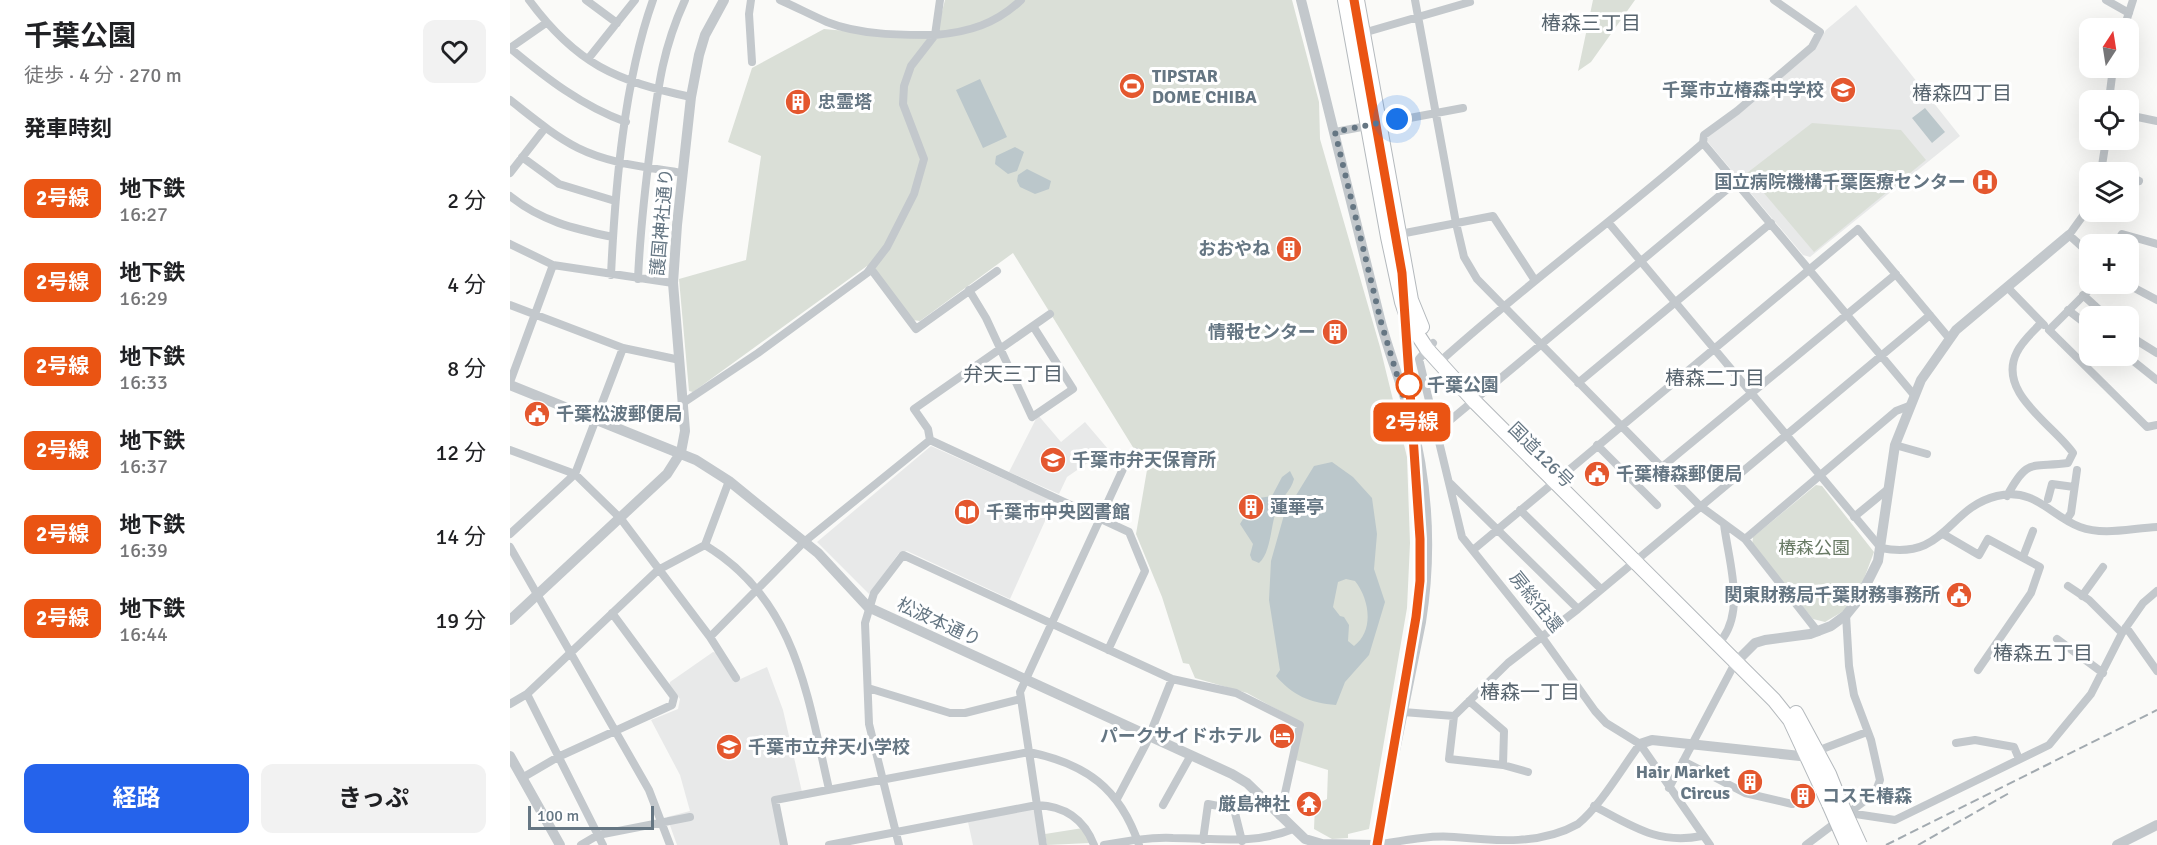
<!DOCTYPE html>
<html lang="ja">
<meta charset="utf-8">
<style>
:root{--surface:#fff;--page:#f2f2f2;--text:#202124;--muted:#757577;--accent:#2563eb}
body{margin:0;font-family:Signika,"Noto Sans JP",sans-serif;background:var(--page);color:var(--text);height:100vh;display:flex;flex-direction:column;font-size:22px;white-space:nowrap}
*{box-sizing:border-box;margin:0}
p{font-size:20px;color:var(--muted)}
.icon{flex:none;width:33px;height:33px;fill:none;stroke:currentColor;stroke-width:2;stroke-linecap:round;stroke-linejoin:round}
.map{position:relative;flex:1;overflow:hidden}
.side{display:flex;flex-direction:column;background:var(--surface);width:510px}
.side>*{flex:none}
.badge{padding:0 12px;border-radius:9px;font-size:21px;line-height:39px}
.needle{width:39px;rotate:12deg}
.controls{position:absolute;left:1569px;top:18px;display:grid;gap:12px}
.controls a{display:grid;place-items:center;width:60px;height:60px;border-radius:12px;background:var(--surface);box-shadow:0 6px 24px #0002;font-size:30px}
.scale{position:absolute;left:18px;bottom:15px;width:126px;box-sizing:border-box;padding-left:6px;border:3px solid #657683;border-top:0;font-size:16px;line-height:21px;white-space:nowrap;color:#657683;-webkit-text-stroke:4px #fff;paint-order:stroke}
.you{position:absolute;width:30px;height:30px;margin:-15px;border:4px solid #fff;border-radius:50%;background:#1a73e8;box-shadow:0 0 0 9px #1a73e833}
.map>.badge{position:absolute;translate:-50% -50%;box-shadow:0 0 0 3px #fff}
h2{padding:0 24px;font-size:22px;line-height:54px}
.round{display:grid;place-items:center;flex:none;width:63px;height:63px;border-radius:12px;background:var(--page)}
.overview{display:flex;align-items:center;justify-content:space-between;height:102px;padding:0 24px}
h1{font-size:28px;font-weight:700;line-height:45px}
.action{display:flex;gap:12px;margin-top:auto;padding:12px 24px}
.action a{flex:1;height:69px;border-radius:12px;background:var(--accent);color:#fff;font-size:24px;font-weight:700;line-height:69px;text-align:center}
.action a+a{background:var(--page);color:var(--text)}
ul{padding:0;list-style:none}
li{display:flex;align-items:center;gap:18px;height:84px;padding:0 24px}
li div{flex:1}
li b{display:block;font-size:22px}
li em{font-style:normal}
li .badge{min-width:66px;font-weight:700;text-align:center}
main{display:flex;flex:1;min-height:0}
.map>svg:first-child{display:block}
</style>
<main>
<section class="side">
<div class="overview"><div><h1>千葉公園</h1><p>徒歩 · 4 分 · 270 m</p></div><a class="round"><svg class="icon" aria-label="heart" viewBox="0 0 24 24"><path d="M12 20l-8-8c-3-5 5-10 8-4 3-6 11-1 8 4z"/></svg></a></div>
<h2>発車時刻</h2>
<ul>
<li><span class="badge" style="background:#ea5413;color:#fff">2号線</span><div><b>地下鉄</b><p>16:27</p></div><em>2 分</em></li>
<li><span class="badge" style="background:#ea5413;color:#fff">2号線</span><div><b>地下鉄</b><p>16:29</p></div><em>4 分</em></li>
<li><span class="badge" style="background:#ea5413;color:#fff">2号線</span><div><b>地下鉄</b><p>16:33</p></div><em>8 分</em></li>
<li><span class="badge" style="background:#ea5413;color:#fff">2号線</span><div><b>地下鉄</b><p>16:37</p></div><em>12 分</em></li>
<li><span class="badge" style="background:#ea5413;color:#fff">2号線</span><div><b>地下鉄</b><p>16:39</p></div><em>14 分</em></li>
<li><span class="badge" style="background:#ea5413;color:#fff">2号線</span><div><b>地下鉄</b><p>16:44</p></div><em>19 分</em></li>
</ul>
<div class="action"><a>経路</a><a>きっぷ</a></div>
</section>
<div class="map">
<svg width="1647" height="845" viewBox="0 0 1647 845">
<rect width="100%" height="100%" fill="#fafaf8"/>
<path fill="#e8e9e9" d="M1346,5L1450,136L1300,257L1293,255L1197,141L1198,136L1307,45L1316,30Z
M528,415L551,442L575,422L598,449L557,477L549,494L499,472Z
M421,446L544,501L500,599L397,551L389,553L359,594L307,542Z
M203,652L207,653L224,682L257,667L273,710L292,792L262,798L271,845H167L157,817L180,811L170,775L141,720L168,709L170,699L159,686L160,682Z
M521,809L525,811L530,845H463L458,822Z"/>
<path fill="#dadfd7" d="M435,0H782L809,102L810,139L870,347L897,457L900,543L897,608L859,829L838,834V838L822,839L804,829L805,805L817,799L818,770L786,760L792,723L737,693L685,678L679,664L673,663L652,597L626,534L637,470L503,253L410,321L402,320L357,266L183,392L179,391L169,279L236,260L251,156L218,142L242,68L314,29L425,39Z
M1083,0H1125L1081,62L1068,71Z
M1302,123L1391,130L1416,160L1304,252L1237,173Z
M1306,485L1312,486L1364,552L1352,584L1344,586L1347,591L1337,609L1315,622L1303,619L1242,546L1243,537Z
M573,828L580,843L537,845L535,834Z"/>
<path fill="#bbc7cb" fill-rule="evenodd" d="M470,79L497,137L473,148L446,90Z
M1415,108L1435,132L1422,143L1402,118Z
M505,147L514,152L507,171L498,174L485,164L486,156Z
M517,169L541,181L539,189L525,194L510,187L507,181L508,175Z
M822,462L843,477L862,498L867,534L864,569L875,602L859,655L835,682L826,705C800,703 782,695 766,676L770,670L759,600L761,561L774,515L804,466ZM836,579L845,581C860,600 864,631 844,646L838,641L839,625L834,617L830,616L823,607L828,582Z
M780,471L784,479C781,491 771,498 767,508C761,523 761,553 749,563L742,560L740,555L743,544L730,524L733,519H748L753,505L749,498L762,496L772,477Z"/>
<g fill="none" stroke-linecap="round" stroke-linejoin="round">
<g stroke="#b4b9bd" stroke-width="16">
<path id="trunk" d="M835,0L878,237L892,302L898,320L917,349L965,402L1264,700L1280,720L1319,804
M847,0L901,300L912,327
M1286,713L1319,774L1329,799"/>
</g>
<path stroke="#c3c8cc" stroke-width="8" d="M19,0C66,64 106,81 181,97
M76,0L107,23
M241,0L239,14L242,62
M270,0C286,7 301,15 317,22C349,35 391,35 425,35L430,0
M905,0L946,223L954,257L967,279L1190,506L1235,539L1308,632
M1596,0L1619,13
M36,23L0,48C36,78 72,106 116,122
M1614,28L1623,0
M853,33L960,2
M78,59L125,0
M0,100C22,117 43,135 68,148C100,164 137,167 172,173
M1599,100L1603,68
M1618,115L1647,121
M825,132L953,108
M1193,143L1404,395
M12,157L49,184L105,201
M1592,169L1606,172
M1591,172L1596,140
M0,173L35,128
M1618,176L1629,181
M0,196C31,221 64,229 103,237
M1580,206L1559,235L1580,254
M1098,222L1371,548C1436,561 1437,508 1487,496C1526,487 1540,516 1570,527C1594,536 1622,528 1647,527
M890,234L983,216L1024,279
M0,244L43,265L163,283
M1606,244L1612,234L1647,244
M361,269L406,329L487,271
M101,275C105,189 114,81 143,0
M128,279C130,233 135,188 141,142C148,88 152,50 175,0
M1585,284L1539,330L1637,427L1647,425
M1617,284L1647,300
M1498,288L1534,325
M459,290L476,318L522,417L563,389L523,326
M1573,295L1596,316
M0,305L113,348L170,360
M1558,310L1580,327
M1618,335L1647,353
M923,343L909,359L952,537L1032,637L1085,711L1096,723L1130,744L1200,845
M1617,356L1647,380
M935,357C1019,282 1108,217 1193,143L1194,135L1227,111L1302,47L1310,32L1264,0
M0,382L43,265
M1068,383L1261,223
M173,403L248,353L357,273L377,247L404,194L414,159L393,104L394,86L401,66L425,35C459,32 486,24 511,0
M926,432L1226,182
M420,440L619,532L635,571L598,650
M420,440L418,429L404,409L540,314
M1087,445L1147,505
M1385,445L1417,454
M0,450L65,474L111,519L200,637L226,678
M1152,467L1386,274
M941,484L1068,609
M1497,496C1518,457 1521,468 1558,463L1563,453C1544,425 1486,393 1507,352C1512,341 1523,332 1531,323
M1538,499L1542,484L1564,487
M1010,510L1091,589
M1344,517L1378,489
M1557,519L1561,513L1567,470
M0,534L65,474L113,348
M1433,534L1469,555L1478,539L1530,567L1521,593L1468,670
M1235,539L1386,411L1399,406
M195,545L219,481
M0,547L139,790L160,845
M963,550L1348,229L1439,338
M1513,557L1523,531
M1558,586L1579,600L1612,633
M1572,596L1593,567
M1616,627L1647,671
M200,637L294,542L420,440
M1213,638C1235,607 1218,559 1214,524
M1547,639L1593,673
M358,688L440,713H455L510,699
M17,694L93,845
M959,701L994,731L993,765L1018,772
M0,704L17,694L148,570L195,545C286,600 297,694 319,789
M893,712L944,716L998,663L1068,609L1420,315
M944,716L939,759L993,765
M1446,743L1465,740L1504,747L1509,759
M1307,751L1357,732
M1173,761L1235,793L1282,804
M12,778L48,757L162,705L164,697L102,613
M1159,788L1225,663
M607,799L636,744L662,679
M653,805L681,755
M1084,806C1122,826 1148,845 1192,836
M1339,813L1385,820L1539,745L1581,694L1612,633L1633,603L1647,591
M693,840L698,804L724,809L732,841
M71,845L88,835L180,817
M274,845L265,800L519,752C576,764 610,788 629,845
M319,845L527,805C554,806 574,819 584,845
M389,845L359,724L355,623L364,593L393,555L662,679L726,693L790,725L770,816
M533,845L510,692L613,469L626,452
M594,845C617,841 640,837 663,838C705,838 744,845 783,829
M866,845C891,841 918,835 944,837C987,841 1031,845 1068,824C1091,805 1112,768 1130,744
M1296,845L1365,793L1370,780L1361,740L1344,695L1339,666L1336,615"/>
<path stroke="#c3c8cc" stroke-width="10" d="M791,0C818,106 844,212 870,319C878,351 891,382 900,415C918,483 922,553 911,622L866,845
M0,385L186,460L219,481L308,553L358,607L722,774L737,783L795,839L812,844L866,845
M0,620L157,474L171,452L175,431L163,283L167,225L181,97L189,55L195,35L214,0
M1225,663L1245,643L1255,640L1300,634L1321,626L1336,615L1349,599L1368,561L1385,445L1411,380L1446,330L1559,235
M1130,744L1142,740L1290,756L1302,753
M0,756L50,845
M1607,845L1647,825"/>
<use href="#trunk" stroke="#fff" stroke-width="14"/>
<path stroke="#a2aab0" stroke-width="2" stroke-dasharray="9 4.5" stroke-linecap="butt" d="M844,0L892,273L910,539L906,617L867,845
M1376,845L1647,710
M1408,845L1501,792"/>
<g stroke="#b4b9bd" stroke-width="16" stroke-linecap="butt">
<path id="trunk-bridge" d="M1329,799L1350,845
M1319,804L1337,845"/>
</g>
<use href="#trunk-bridge" stroke="#fff" stroke-width="14"/>
</g>
<g fill="none" stroke-linecap="round" stroke-linejoin="round">
<g stroke="#fff" stroke-width="14">
<path id="line" d="M844,0L892,273L910,539V581L906,617L867,845"/>
</g>
<use href="#line" stroke="#ea5413" stroke-width="9"/>
<path stroke="#657683" stroke-width="6" stroke-dasharray="0 10.8" d="M887,119L825,132L871,322L893,395L899,385"/>
</g>
<defs>
<g id="stadium-disc" transform="scale(1.35)"><circle r="9.5" fill="#e4572e" stroke="#fff"/><path d="M0-5a6.5 5 0 1 0 0 10a6.5 5 0 1 0 0-10ZM-3.5-1.8h7v3.6h-7Z" fill="#fff"/></g>
<g id="school-disc" transform="scale(1.35)"><circle r="9.5" fill="#e4572e" stroke="#fff"/><path d="M0-5L7-2L0 1L-7-2ZM-4 1L0 2.5L4 1V4Q0 6-4 4Z" fill="#fff"/></g>
<g id="building-disc" transform="scale(1.35)"><circle r="9.5" fill="#e4572e" stroke="#fff"/><path d="M-4-6H4V6H1V3H-1V6H-4ZM-2.5-4.3h1.7v1.8h-1.7ZM.8-4.3h1.7v1.8H.8ZM-2.5-1h1.7V.8h-1.7ZM.8-1h1.7V.8H.8Z" fill="#fff"/></g>
<g id="hospital-disc" transform="scale(1.35)"><circle r="9.5" fill="#e4572e" stroke="#fff"/><path d="M-5-5h3v3.5h4V-5h3V5h-3V1.5h-4V5h-3Z" fill="#fff"/></g>
<g id="civic-disc" transform="scale(1.35)"><circle r="9.5" fill="#e4572e" stroke="#fff"/><path d="M-.6-6.5H3V-4.5H.6V-3L4-1V1h2V6H-6V1h2V-1L-.6-3ZM-1.2 2.5V6h2.4V2.5Z" fill="#fff"/></g>
<g id="library-disc" transform="scale(1.35)"><circle r="9.5" fill="#e4572e" stroke="#fff"/><path d="M-6-4Q-3-5.5-.7-3.5V5Q-3 3-6 4ZM6-4Q3-5.5 .7-3.5V5Q3 3 6 4Z" fill="#fff"/></g>
<g id="hotel-disc" transform="scale(1.35)"><circle r="9.5" fill="#e4572e" stroke="#fff"/><path d="M-6-4.5h1.5V1H6V5H4.5V3h-9V5H-6ZM-4 0a1.8 1.8 0 1 1 3.6 0ZM.5 0V-2.5h3Q6-2.5 6 0Z" fill="#fff"/></g>
<g id="temple-disc" transform="scale(1.35)"><circle r="9.5" fill="#e4572e" stroke="#fff"/><path d="M0-6L5-2H3V0L6.5 2.5H4V6H1.5V3h-3V6H-4V2.5H-6.5L-3 0V-2H-5Z" fill="#fff"/></g>
</defs>
<g fill-rule="evenodd">
<use href="#stadium-disc" x="622" y="86"/>
<use href="#school-disc" x="1333" y="90"/>
<use href="#building-disc" x="288" y="102"/>
<use href="#hospital-disc" x="1475" y="182"/>
<use href="#building-disc" x="779" y="249"/>
<use href="#building-disc" x="825" y="332"/>
<use href="#civic-disc" x="27" y="414"/>
<use href="#school-disc" x="543" y="460"/>
<use href="#civic-disc" x="1087" y="474"/>
<use href="#building-disc" x="741" y="507"/>
<use href="#library-disc" x="457" y="512"/>
<use href="#civic-disc" x="1449" y="595"/>
<use href="#hotel-disc" x="772" y="736"/>
<use href="#school-disc" x="219" y="747"/>
<use href="#building-disc" x="1240" y="782"/>
<use href="#building-disc" x="1293" y="796"/>
<use href="#temple-disc" x="799" y="804"/>
</g>
<circle fill="#fff" stroke="#ea5413" stroke-width="3" cx="899" cy="385" r="12"/>
<g text-anchor="middle" dominant-baseline="central" stroke-width="6" stroke-linejoin="round" paint-order="stroke">
<g font-size="18" font-weight="bold" fill="#657683" stroke="#fff" text-anchor="start">
<text x="642" y="76">TIPSTAR<tspan x="642" dy="21">DOME CHIBA</tspan></text>
<text x="1314" y="90" text-anchor="end">千葉市立椿森中学校</text>
<text x="308" y="102">忠霊塔</text>
<text x="1456" y="182" text-anchor="end">国立病院機構千葉医療センター</text>
<text x="760" y="249" text-anchor="end">おおやね</text>
<text x="806" y="332" text-anchor="end">情報センター</text>
<text x="46" y="414">千葉松波郵便局</text>
<text x="562" y="460">千葉市弁天保育所</text>
<text x="1106" y="474">千葉椿森郵便局</text>
<text x="760" y="507">蓮華亭</text>
<text x="476" y="512">千葉市中央図書館</text>
<text x="1430" y="595" text-anchor="end">関東財務局千葉財務事務所</text>
<text x="752" y="736" text-anchor="end">パークサイドホテル</text>
<text x="238" y="747">千葉市立弁天小学校</text>
<text x="1220" y="772" text-anchor="end">Hair Market<tspan x="1220" dy="21">Circus</tspan></text>
<text x="1312" y="796">コスモ椿森</text>
<text x="780" y="804" text-anchor="end">厳島神社</text>
</g>
<g font-size="18" fill="#657683" stroke="#fff">
<text transform="translate(152 222) rotate(-85)">護国神社通り</text>
<text transform="translate(1031 455) rotate(45)">国道126号</text>
<text transform="translate(1026 602) rotate(51)">房総往還</text>
<text transform="translate(429 622) rotate(25)">松波本通り</text>
</g>
<g font-size="18" font-weight="bold" fill="#657683" stroke="#fff" text-anchor="start">
<text x="917" y="385">千葉公園</text>
</g>
<g font-size="18" fill="#687a64" stroke="#fff">
<text x="1304" y="548">椿森公園</text>
</g>
<g font-size="20" fill="#57646e" stroke="#fff">
<text x="1081" y="23">椿森三丁目</text>
<text x="1452" y="93">椿森四丁目</text>
<text x="503" y="374">弁天三丁目</text>
<text x="1205" y="378">椿森二丁目</text>
<text x="1533" y="653">椿森五丁目</text>
<text x="1020" y="692">椿森一丁目</text>
</g>
</g>
</svg>
<div class="controls">
<a><svg class="needle" viewBox="-14 -14 28 28"><path d="M0-13l5 13h-10z" fill="#e53935"/><path d="M0 13l5-13h-10z" fill="#757577"/></svg></a>
<a><svg class="icon" aria-label="locate" viewBox="0 0 24 24"><circle cx="12" cy="12" r="6"/><path d="M12 2v4M12 18v4M2 12h4M18 12h4"/></svg></a>
<a><svg class="icon" aria-label="layers" viewBox="0 0 24 24"><path d="M12 4l9 5-9 5-9-5zM3 14l9 5 9-5"/></svg></a>
<a>+</a>
<a>−</a>
</div>
<div class="scale">100 m</div>
<div class="you" style="left:887px;top:119px"></div>
<b class="badge" style="left:902px;top:422px;background:#ea5413;color:#fff">2号線</b>
</div>
</main>
